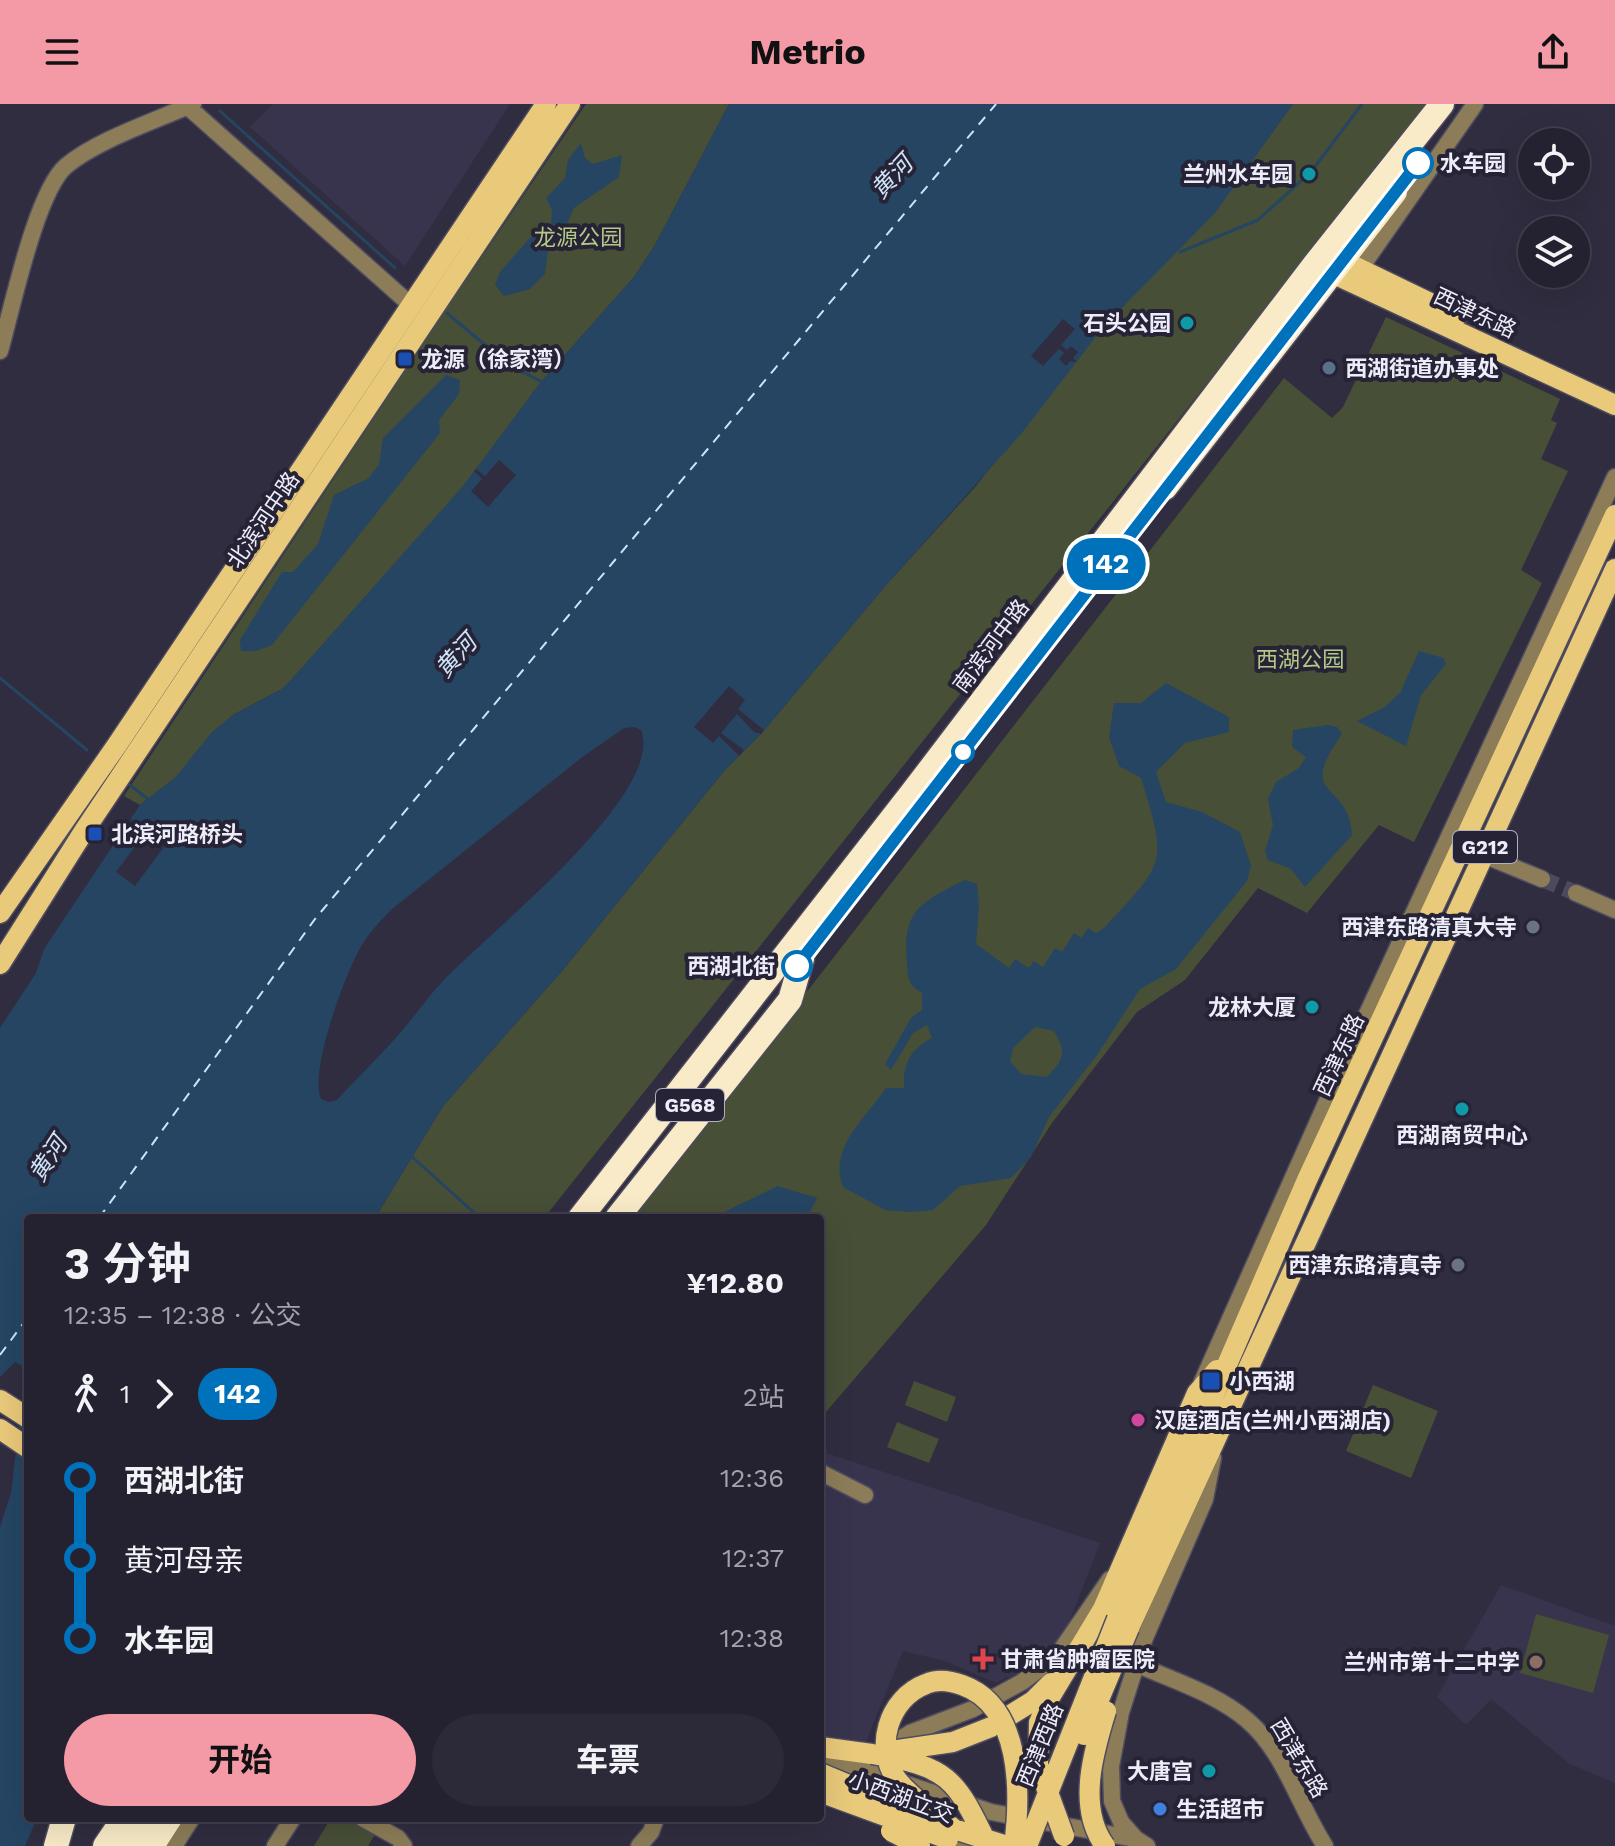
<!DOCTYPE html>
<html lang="zh">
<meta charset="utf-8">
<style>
:root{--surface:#242230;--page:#2c2a38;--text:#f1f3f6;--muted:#a3a4ab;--line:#413f4c;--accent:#f49aa6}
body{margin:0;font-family:"Work Sans","Noto Sans SC",sans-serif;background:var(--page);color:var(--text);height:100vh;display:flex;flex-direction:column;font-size:30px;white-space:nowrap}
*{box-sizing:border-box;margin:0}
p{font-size:26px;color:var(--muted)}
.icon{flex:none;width:44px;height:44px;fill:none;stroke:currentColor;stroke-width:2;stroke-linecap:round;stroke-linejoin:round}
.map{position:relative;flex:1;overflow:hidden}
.side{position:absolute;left:24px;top:1110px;width:800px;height:608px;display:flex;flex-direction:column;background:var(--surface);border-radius:8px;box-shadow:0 8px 32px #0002,0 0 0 2px var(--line)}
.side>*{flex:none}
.badge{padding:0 16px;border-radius:26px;font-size:28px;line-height:52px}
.controls{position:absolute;left:1518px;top:24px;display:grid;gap:16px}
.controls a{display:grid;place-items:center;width:72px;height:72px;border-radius:50%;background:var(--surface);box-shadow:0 8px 32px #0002,0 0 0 2px var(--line);font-size:40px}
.map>.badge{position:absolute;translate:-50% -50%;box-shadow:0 0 0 4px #fff}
.legs{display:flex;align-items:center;gap:12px;height:88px;padding:0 40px;font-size:26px}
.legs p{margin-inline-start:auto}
.head{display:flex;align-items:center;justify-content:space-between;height:136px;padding:0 40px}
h1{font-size:44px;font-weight:700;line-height:60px}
.primary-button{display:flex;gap:16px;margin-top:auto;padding:16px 40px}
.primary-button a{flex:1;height:92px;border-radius:48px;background:var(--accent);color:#111;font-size:32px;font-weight:700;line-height:92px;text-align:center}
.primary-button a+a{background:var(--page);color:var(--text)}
ul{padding:0 40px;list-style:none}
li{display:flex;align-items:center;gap:28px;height:80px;font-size:30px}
li i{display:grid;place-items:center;width:12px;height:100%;margin:0 10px;background:currentColor}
li i::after{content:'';width:20px;height:20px;margin:-10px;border:6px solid;border-radius:50%;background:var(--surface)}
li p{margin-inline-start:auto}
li:first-child i{background:linear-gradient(#0000 50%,currentColor 0)}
li:last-child i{background:linear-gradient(currentColor 50%,#0000 0)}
header{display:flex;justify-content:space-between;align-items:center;height:104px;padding:0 40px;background:var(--accent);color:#111;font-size:36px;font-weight:700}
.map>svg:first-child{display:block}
</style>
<header><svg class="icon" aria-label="menu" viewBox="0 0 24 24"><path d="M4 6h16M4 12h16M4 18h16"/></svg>Metrio<svg class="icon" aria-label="share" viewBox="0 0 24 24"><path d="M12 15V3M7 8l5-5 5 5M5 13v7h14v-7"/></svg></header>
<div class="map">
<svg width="1615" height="1742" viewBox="0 0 1615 1742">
<rect width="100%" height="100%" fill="#302d40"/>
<path fill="#39344e" d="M273,0H510L405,162L250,23Z
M820,1347L1100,1439L1061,1539L1013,1574L1006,1573L997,1579L942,1556L903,1547L865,1640L820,1634Z
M1501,1481L1615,1522V1679L1570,1660L1491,1595L1466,1621L1437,1593Z"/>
<path fill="#474f37" d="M586,0H729L655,141L634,173L541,278L464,382L292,575L282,585L233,611L175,674L140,701L124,692L440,214Z
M1293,0H1429L544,1114H375L443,1002L562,867L724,667L761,630L886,481L975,383L1104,222Z
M1386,213L1560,295L1551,316L1557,319L1541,355L1568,367L1521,466L1542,479L1414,738L1379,721L1307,809L1258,784L1185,876L1137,908L1052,1019L986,1121L820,1315V1114H631L1284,274L1332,314L1343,303Z
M914,1277L956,1293L947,1318L905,1301Z
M1373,1281L1438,1307L1411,1374L1346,1347Z
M897,1318L939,1335L929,1359L887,1343Z
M1536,1510L1609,1531L1593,1589L1520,1569Z
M331,1714H345L377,1727L368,1742H314Z"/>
<path fill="#254563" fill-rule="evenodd" d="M729,0H1293L1215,109L1104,222L1021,330L886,481L761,630L724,667L562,867L443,1002L375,1114H28V1714H37L25,1742H0V1423L11,1389L26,1264L15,1258L0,1273V924L36,869L44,845L140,701L175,674L212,628L233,611L282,585L292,575L463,382L541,278L634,173L655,141ZM634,623L641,626C666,690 486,831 443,877C425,896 410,919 392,938C374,958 355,976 337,996L329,998L321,995C309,968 343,877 357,850C366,832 378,819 392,805L581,654L624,624Z
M581,39L585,54L593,60L622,51L619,73L574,104L563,129L548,146L545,170L530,185L504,192L495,181L500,168L529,135L551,120L552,106L546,94L565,74L568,56Z
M446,271L460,276L459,290L439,316L440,329L272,541L256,547H241L240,536L282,468H293L318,440L334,391L369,374L379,360L383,334Z
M1419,547L1443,554L1446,560L1421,591L1406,642L1357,617L1385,603L1400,589Z
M1166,579L1229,613V628L1185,639L1156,668L1166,698L1202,708L1240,728L1251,762L1247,777L1176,865L1140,885L1097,951L1049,1013L1031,1053L1011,1074L960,1082L933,1106L911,1108L885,1106L843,1083C828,1044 865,1015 886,984H904C903,959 910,946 932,934L927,921L913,929L891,966L885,960L911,914L922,906V889C908,881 908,874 907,858C902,806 921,798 965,776L977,780L979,802L976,840L1009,864L1015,855L1029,864L1034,857L1043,863L1055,844L1062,848L1074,829L1081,834L1088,824L1096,829L1104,824C1165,758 1168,761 1141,674L1119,662L1109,633L1114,599H1141ZM1035,923L1054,927C1067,948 1064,956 1047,973L1021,970L1010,957L1013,944Z
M1328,621L1337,623L1342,630C1294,698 1349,674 1352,731L1305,783L1291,765L1268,756L1265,747L1273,721L1268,695L1276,678L1299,664L1306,653L1292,643L1293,626Z
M778,1082L817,1094L807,1114H712Z"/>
<path fill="#302d40" d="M1063,215L1075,225L1061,241L1067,246L1071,242L1078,248L1073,254L1077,258L1070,257L1066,262L1059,255L1064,249L1059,245L1043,262L1031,252Z
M499,356L516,371L488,403L471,387L482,375L474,367L476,365L485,372Z
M729,582L745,596L738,605L764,626L761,630L754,628L737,610L721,629L744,646L739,652L719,632L713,639L694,623Z
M131,715L146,726L150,722L169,736L135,782L116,768L143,732L128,720Z"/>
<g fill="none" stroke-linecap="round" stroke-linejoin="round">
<path stroke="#254563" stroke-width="3" d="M220,7L395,164
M1180,148L1258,116L1311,68L1362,0
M447,209L509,261L544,279
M0,574L87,646
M130,681L149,696
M409,1050L480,1114"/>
<path stroke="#cde3f8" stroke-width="2" stroke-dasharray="10 8" stroke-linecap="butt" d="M99,1114L315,815L996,0
M0,1251L28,1213"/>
<path stroke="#4c4a5c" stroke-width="16" stroke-dasharray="16 8" stroke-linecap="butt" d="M1542,775L1576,789"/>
<g stroke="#4e4c5e" stroke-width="19">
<path id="minor" d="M187,2L412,202
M1360,165L1475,0
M0,247C12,205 36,88 66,62C97,36 155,17 193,0
M1481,750L1542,775
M1576,789L1615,806
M1202,1278L1331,988L1615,373
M820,1368L865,1391
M1136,1560C1172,1576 1217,1590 1247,1616C1284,1647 1299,1702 1325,1742
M820,1657L846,1660L869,1654L910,1629L973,1605L1022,1578L1057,1552L1110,1475
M849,1661L991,1708L1136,1735L1147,1742
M362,1714L398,1734L404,1742
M944,1729L971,1742
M1136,1735L1121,1718L1112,1697L1111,1662L1121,1608L1144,1536L1205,1395L1213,1354
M174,1742L192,1714
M275,1742L293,1714
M639,1742L651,1728L656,1714"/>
</g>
<g stroke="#4e4c5e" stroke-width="23">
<path id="major" d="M1331,151L1457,212
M1321,164L1615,301
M0,809L117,641L546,0
M0,860L84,727L570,0
M0,1296L28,1314
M0,1325L28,1344
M1117,1515L1307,1076L1615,411
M1129,1524L1615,465
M1039,1619L1047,1598L1103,1505L1197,1289L1217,1266
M991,1623L1033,1597L1051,1579
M820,1643L872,1650"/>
</g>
<g stroke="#4e4c5e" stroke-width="27">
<path id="highway" d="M1165,384L1395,88
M580,1114L911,690L1314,161L1442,0
M617,1114L790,896L802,855
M56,1742L64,1714
M105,1742L124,1714
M128,1742L146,1714
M152,1742L170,1714"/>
</g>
<use href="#minor" stroke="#8c7d58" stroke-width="16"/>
<use href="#major" stroke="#e9c97a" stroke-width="20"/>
<use href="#highway" stroke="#f9ebc7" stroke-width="24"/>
<g stroke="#4e4c5e" stroke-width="23" stroke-linecap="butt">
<path id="major-bridge" d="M1039,1619L1038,1661L1064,1732
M1084,1631L1129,1524
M891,1647L953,1638L991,1623
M872,1650C948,1663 955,1672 988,1742
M820,1669L954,1725L1007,1742
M820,1688L948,1735
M954,1725C935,1710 913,1695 898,1677C873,1645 888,1594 926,1580C937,1575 951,1577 962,1581C1022,1602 1021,1689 1014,1742
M891,1727L920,1742
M1027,1742L1117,1515
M1105,1742C1077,1704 1093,1649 1106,1607"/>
</g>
<use href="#major-bridge" stroke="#e9c97a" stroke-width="20"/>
</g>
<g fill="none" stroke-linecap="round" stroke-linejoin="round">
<g stroke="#fff" stroke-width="18">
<path id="line-1" d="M797,862L1418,59"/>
</g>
<use href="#line-1" stroke="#0072bc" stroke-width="12"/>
</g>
<g fill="#fff" stroke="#0072bc" stroke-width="4">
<circle cx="1418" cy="59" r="14"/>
<circle cx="963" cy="648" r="10"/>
<circle cx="797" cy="862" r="14"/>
</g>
<g fill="#0f9aa8" stroke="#262336" stroke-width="3">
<circle cx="1309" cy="70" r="8"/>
<circle cx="1187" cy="219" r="8"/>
<circle cx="1312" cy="903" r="8"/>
<circle cx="1462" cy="1005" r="8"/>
<circle cx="1209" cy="1667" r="8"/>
</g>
<g fill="#1a4fb4" stroke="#262336" stroke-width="3">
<rect x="397" y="247" width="16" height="16" rx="4"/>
<rect x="87" y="722" width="16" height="16" rx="4"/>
<rect x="1201" y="1267" width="20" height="20" rx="4"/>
</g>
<circle fill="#5c6f8a" stroke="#262336" stroke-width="3" cx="1329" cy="264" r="8"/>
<g fill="#6b7280" stroke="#262336" stroke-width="3">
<circle cx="1533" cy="823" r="8"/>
<circle cx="1458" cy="1161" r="8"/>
</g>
<circle fill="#d1479c" stroke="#262336" stroke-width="3" cx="1138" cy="1316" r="8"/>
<path fill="#e0444e" stroke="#262336" stroke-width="3" d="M979 1543h8v8h8v8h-8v8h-8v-8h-8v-8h8z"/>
<circle fill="#8d6e63" stroke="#262336" stroke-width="3" cx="1536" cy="1558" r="8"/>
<circle fill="#3f7fe0" stroke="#262336" stroke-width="3" cx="1160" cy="1705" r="8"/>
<g text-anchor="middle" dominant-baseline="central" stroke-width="8" stroke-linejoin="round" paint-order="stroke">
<g fill="#262336" stroke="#b1b0be" stroke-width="2">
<rect x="1453" y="727" width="64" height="32" rx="6"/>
<rect x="656" y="985" width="68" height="32" rx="6"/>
</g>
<g font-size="20" font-weight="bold" fill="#edecf9">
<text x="1485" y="743">G212</text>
<text x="690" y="1001">G568</text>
</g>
<g font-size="22" font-weight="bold" fill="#edecf9" stroke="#262336" text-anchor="start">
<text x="1440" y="59">水车园</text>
<text x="775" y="862" text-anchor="end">西湖北街</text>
</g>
<g font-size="22" font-weight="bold" fill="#edecf9" stroke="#262336" text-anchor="end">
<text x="1293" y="70">兰州水车园</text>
<text x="1171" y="219">石头公园</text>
<text x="421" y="255" text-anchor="start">龙源（徐家湾）</text>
<text x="1345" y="264" text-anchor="start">西湖街道办事处</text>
<text x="111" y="730" text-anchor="start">北滨河路桥头</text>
<text x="1517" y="823">西津东路清真大寺</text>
<text x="1296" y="903">龙林大厦</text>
<text x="1462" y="1031" text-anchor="middle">西湖商贸中心</text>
<text x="1442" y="1161">西津东路清真寺</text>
<text x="1229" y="1277" text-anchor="start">小西湖</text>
<text x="1154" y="1316" text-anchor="start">汉庭酒店(兰州小西湖店)</text>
<text x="1001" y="1555" text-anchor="start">甘肃省肿瘤医院</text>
<text x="1520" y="1558">兰州市第十二中学</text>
<text x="1193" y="1667">大唐宫</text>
<text x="1176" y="1705" text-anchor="start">生活超市</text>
</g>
<g font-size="22" fill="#b3c985" stroke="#262336">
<text x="578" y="133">龙源公园</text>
<text x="1300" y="555">西湖公园</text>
</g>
<g font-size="22" fill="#edecf9" stroke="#262336">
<text transform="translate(1475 209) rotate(25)">西津东路</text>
<text transform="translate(263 416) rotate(-56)">北滨河中路</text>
<text transform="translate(991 542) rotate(-53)">南滨河中路</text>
<text transform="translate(1339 951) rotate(-65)">西津东路</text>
<text transform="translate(1040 1641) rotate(-68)">西津西路</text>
<text transform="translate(1299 1654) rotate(59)">西津东路</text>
<text transform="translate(901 1693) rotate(20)">小西湖立交</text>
</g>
<g font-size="24" font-style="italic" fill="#cde3f8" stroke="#262336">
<text transform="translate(892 73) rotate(-47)">黄河</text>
<text transform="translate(456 552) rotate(-48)">黄河</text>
<text transform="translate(48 1055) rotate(-57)">黄河</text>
</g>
</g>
</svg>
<div class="controls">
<a><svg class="icon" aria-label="locate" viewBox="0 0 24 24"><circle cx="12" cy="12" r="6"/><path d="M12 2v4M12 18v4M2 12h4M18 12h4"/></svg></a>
<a><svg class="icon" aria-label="layers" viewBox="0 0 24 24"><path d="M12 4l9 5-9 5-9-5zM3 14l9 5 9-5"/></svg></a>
</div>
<b class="badge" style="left:1106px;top:460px;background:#0072bc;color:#fff">142</b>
<section class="side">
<div class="head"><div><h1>3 分钟</h1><p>12:35 – 12:38 · 公交</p></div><b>¥12.80</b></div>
<div class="legs"><svg class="icon" aria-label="walk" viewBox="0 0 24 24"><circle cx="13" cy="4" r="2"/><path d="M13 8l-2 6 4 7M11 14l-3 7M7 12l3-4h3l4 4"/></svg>1<svg class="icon" aria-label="forward" viewBox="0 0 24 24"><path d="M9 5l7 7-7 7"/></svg><b class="badge" style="background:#0072bc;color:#fff">142</b><p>2站</p></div>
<ul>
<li><i style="color:#0072bc"></i><b>西湖北街</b><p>12:36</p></li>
<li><i style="color:#0072bc"></i><span>黄河母亲</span><p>12:37</p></li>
<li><i style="color:#0072bc"></i><b>水车园</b><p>12:38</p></li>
</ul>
<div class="primary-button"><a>开始</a><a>车票</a></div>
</section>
</div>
